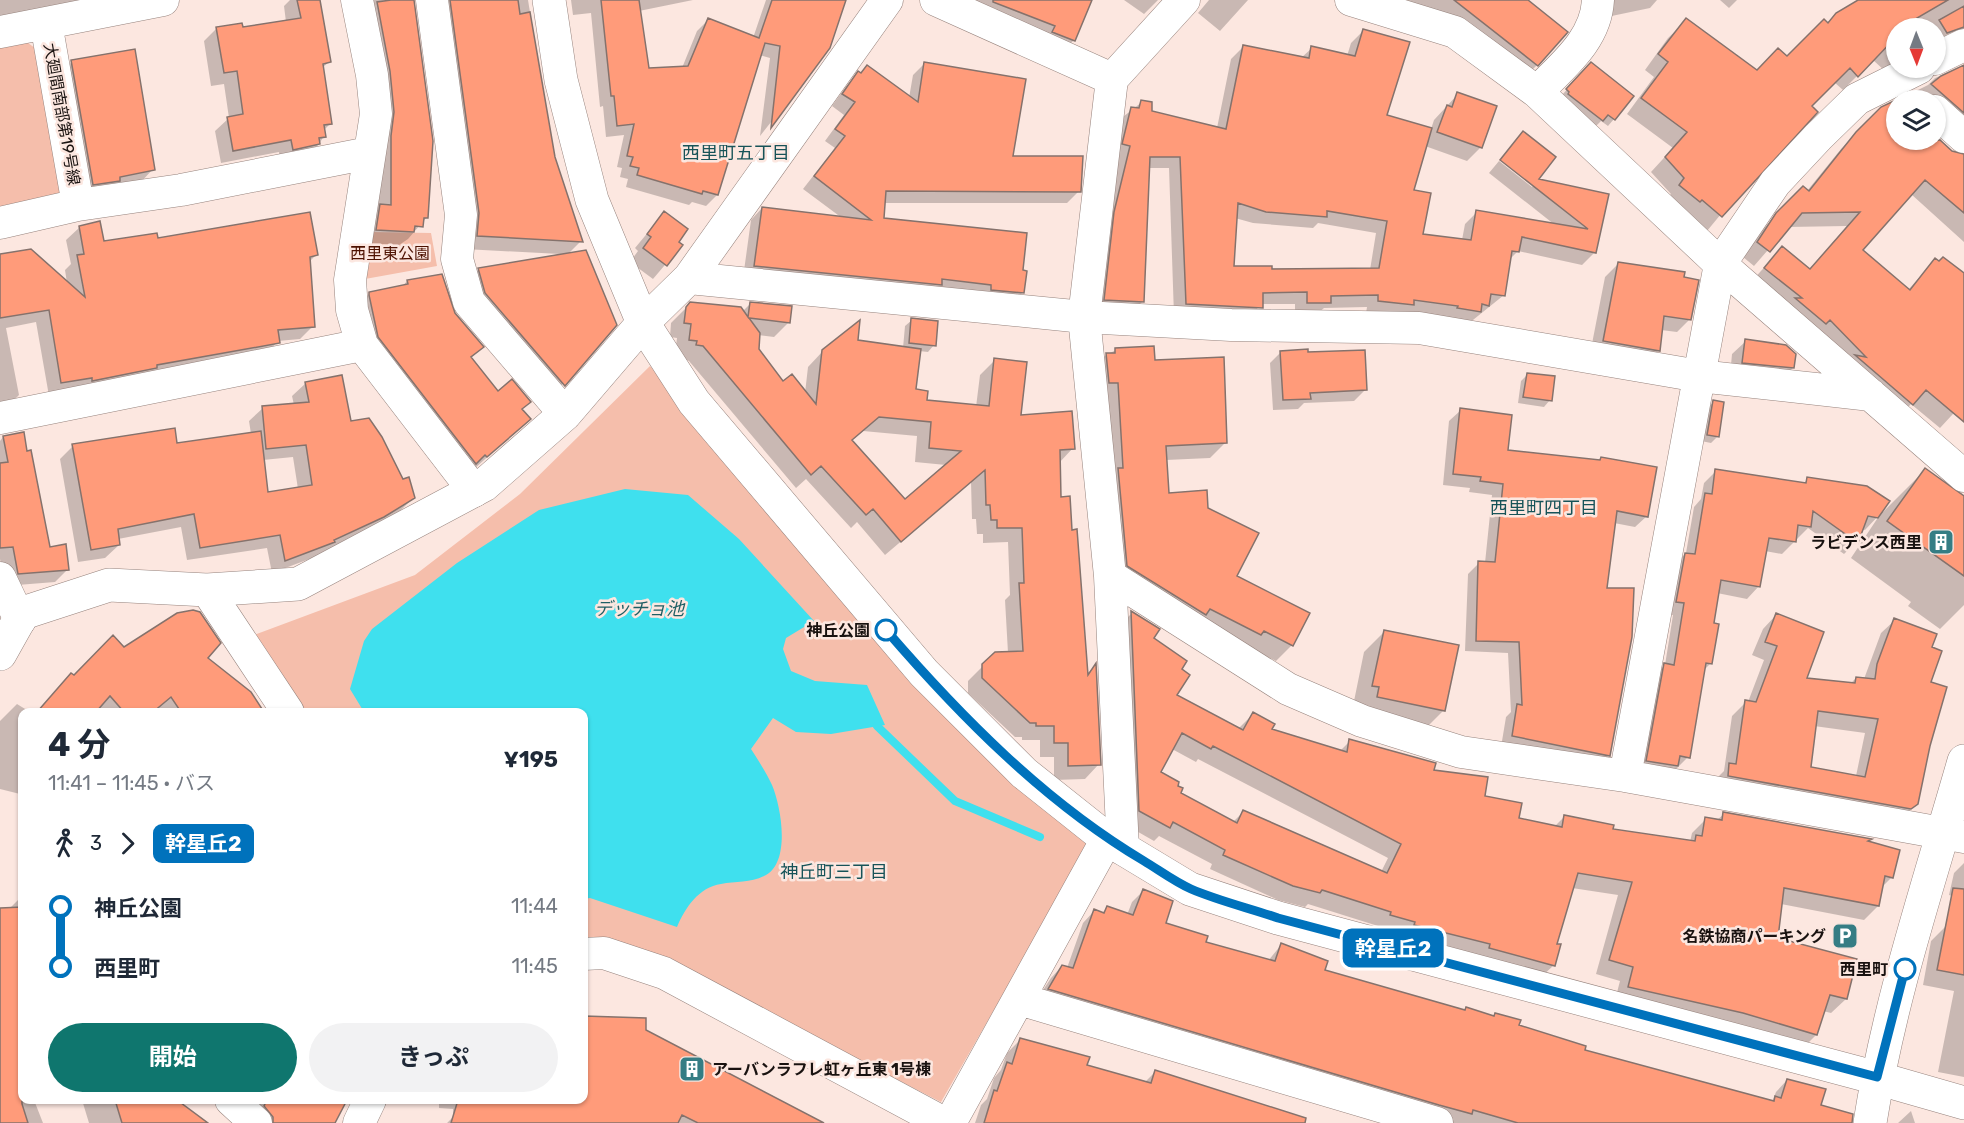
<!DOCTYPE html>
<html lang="ja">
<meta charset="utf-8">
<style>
:root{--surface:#fff;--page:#f2f2f3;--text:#1f2937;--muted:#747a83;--accent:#0f766e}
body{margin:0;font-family:Rubik,"Noto Sans JP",sans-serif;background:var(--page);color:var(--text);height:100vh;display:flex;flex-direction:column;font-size:22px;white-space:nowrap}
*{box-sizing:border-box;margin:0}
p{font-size:20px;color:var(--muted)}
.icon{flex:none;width:33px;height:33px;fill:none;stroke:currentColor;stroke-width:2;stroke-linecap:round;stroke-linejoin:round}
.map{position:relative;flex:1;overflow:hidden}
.panel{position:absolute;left:18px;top:708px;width:570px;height:396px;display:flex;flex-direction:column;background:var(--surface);border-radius:12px;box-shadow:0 2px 4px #0004}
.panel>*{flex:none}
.badge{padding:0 12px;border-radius:9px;font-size:21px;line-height:39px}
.needle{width:39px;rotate:179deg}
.fabs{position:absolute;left:1886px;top:18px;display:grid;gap:12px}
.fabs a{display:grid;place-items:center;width:60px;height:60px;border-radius:50%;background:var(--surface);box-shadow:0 2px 4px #0004;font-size:30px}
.map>.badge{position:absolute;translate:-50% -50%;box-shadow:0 0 0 3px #fff}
.legs{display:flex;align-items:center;gap:9px;height:66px;padding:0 30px;font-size:20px}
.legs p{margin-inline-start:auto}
.head{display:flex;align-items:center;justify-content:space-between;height:102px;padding:0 30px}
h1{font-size:33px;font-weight:700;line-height:45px}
.cta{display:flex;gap:12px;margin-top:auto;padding:12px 30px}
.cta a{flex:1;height:69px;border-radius:36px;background:var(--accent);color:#fff;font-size:24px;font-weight:700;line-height:69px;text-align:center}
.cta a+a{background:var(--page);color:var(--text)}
ul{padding:0 30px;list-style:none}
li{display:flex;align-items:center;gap:21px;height:60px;font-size:22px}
li i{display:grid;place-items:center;width:9px;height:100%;margin:0 8px;background:currentColor}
li i::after{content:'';width:15px;height:15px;margin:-8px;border:4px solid;border-radius:50%;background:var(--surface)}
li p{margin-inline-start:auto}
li:first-child i{background:linear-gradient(#0000 50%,currentColor 0)}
li:last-child i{background:linear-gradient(currentColor 50%,#0000 0)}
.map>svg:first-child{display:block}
</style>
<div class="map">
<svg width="1964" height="1123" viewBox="0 0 1964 1123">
<rect width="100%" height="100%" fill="#fce7e0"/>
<path fill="#f5beab" d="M19,36L44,55L68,184L57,199L0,209V40Z
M370,232L431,233L437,266L365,279Z
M650,366L915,680L1090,843L941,1102L679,968L584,941V712H303L254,635L415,575L520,494Z"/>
<path fill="#3fe0ee" d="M625,489L688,495L739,539L814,621L786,638L783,649L791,671L815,681L867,685L885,725L831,734L796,732L773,718L751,749C758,760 766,772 772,785C781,806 791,861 766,875C752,883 736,881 721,884C699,887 685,908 677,927L590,898L584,899V712H364L350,689L364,641L372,629L457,563L539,510Z"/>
<path fill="#0003" fill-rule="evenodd" d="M0,0H115L0,24Z
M290,0H320L329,62L322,68L331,123L323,131L324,136L319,144L306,157L280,162L279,152L221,163L215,131L229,118L224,84L211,86L204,41L217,28L242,29L286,22L284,6Z
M363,0H413L427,217L408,239L399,245L363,243L367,219L378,209V151Z
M430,0H528L554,158L581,241L568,254L615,324L550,398L465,283L479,269L560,254L464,249Z
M571,0H693L639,11L648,70L682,68L697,31L708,20L753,38L766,0H845L829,48L760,136L770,58L759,55L717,195L706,206L692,202L689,205L626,187L628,179L620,177L622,168L617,167L624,135L606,137L603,106L600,107L591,13L573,15Z
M971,0H1090L1074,40L1065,49L995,14L996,9Z
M1124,0H1158L1144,14Z
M1209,0H1248L1220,31L1198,13Z
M1391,0H1528L1537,65L1524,78L1436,9L1425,20Z
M1594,0H1657L1650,8L1602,18Z
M1720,0H1737L1729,8Z
M1861,0H1964V50L1935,45V28H1896V67L1885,71L1873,60L1843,90L1834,82L1810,106L1707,231L1665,200L1671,194L1651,172L1673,148L1627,114L1654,77L1645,70L1668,38L1683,24L1756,72L1787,58L1837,14Z
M1363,31L1385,116L1431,129L1434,120L1458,94L1481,147L1467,161L1425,146L1412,191L1421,235L1462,240L1465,224L1477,212L1555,225L1489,173L1499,161L1532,187L1534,185L1501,159L1523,133L1536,180L1607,195L1594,253L1582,265L1518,251L1509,260L1504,295L1468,324L1366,313L1367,307L1324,308L1317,314L1295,315V304H1261L1249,319L1174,316L1169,168H1148L1142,302L1130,314L1093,312L1103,226L1119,158L1111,156L1119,120L1142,102L1150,113L1217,128L1231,59L1243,47L1301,58L1312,48L1347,56L1351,43ZM1235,218L1253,223L1313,228L1318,223L1376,233L1370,270L1233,268Z
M72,62L153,169L140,183L80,197L58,75Z
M925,63L1011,158L1079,191L1067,203H883V219L1021,272L1023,292L1011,304L743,278L751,220L762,208L842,218L803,189L835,148L825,141L844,115L832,106L847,85L859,73L909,98L913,75Z
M1591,64L1614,119L1608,126L1601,121L1595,127L1561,96Z
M1964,66V142L1935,100H1898L1928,85L1935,78Z
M1896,101V140H1935V137L1952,152L1964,155V242L1911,194L1861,250L1908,290L1935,260L1964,281V402L1940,428L1911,404L1898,418L1750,283L1782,248L1809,270L1847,226L1788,227L1754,266L1743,257L1762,230L1803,188L1807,191L1841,149L1882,108Z
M664,213L677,242L681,246L653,279L630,262L638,251L635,248Z
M80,227L103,243L157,240L316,255L309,262L313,326L300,339L278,341L265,356L49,396L36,322L6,328L19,395L6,408L0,409V256L67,283L65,270L71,264L66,240Z
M1618,264L1690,319L1677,332L1661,330L1659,350L1645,364L1590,354L1605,277Z
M407,281L454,314L482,347L470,358L498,393L521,410L515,432L473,470L461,476L356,307L370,293L402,287Z
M691,303L742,312L750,304L789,322L774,337L758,335L757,349L783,383L805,393L808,367L823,351L856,341L903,348L905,326L912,320L934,345L928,352L919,351L914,391L925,402L976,407L980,375L995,360L1019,416L1073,448L1059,463V498L1070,531L1086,675L1095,666L1099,764L1085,779L1054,780V757H1040V740H1022V737H1015L968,693V681L995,654L1008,653L1005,600L1010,595L1008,542L983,543V534H977L976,519H972L971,482L885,555L857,522L851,528L806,479L796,488L689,361L675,354L677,338L670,337L671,323ZM863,431L917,436L915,462L946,465L905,501L851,441Z
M1746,341L1793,368L1779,381L1730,376L1732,354Z
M1116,350L1154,361L1226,442L1210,458L1166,460L1168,494L1207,509L1235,576L1292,645L1276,661L1112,581L1091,370L1106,355Z
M1363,351L1365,390L1354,401L1304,403L1298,409L1273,410L1270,363L1281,352Z
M1528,374L1550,400L1544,407L1518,403L1521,381Z
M306,383L350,422L403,481L413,498L400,511L320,555L272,573L267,548L187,560L181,527L118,539L119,545L105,558L78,562L60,459L73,446L176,444L251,434L249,421L263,408L294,405L292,396ZM293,457L298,489L267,494L263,460Z
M1714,402L1718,436L1711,443L1701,441L1707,408Z
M1461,410L1507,452L1598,461L1601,459L1647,516L1635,527L1614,523L1605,589L1609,755L1598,766L1501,747L1506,717L1511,712L1508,653L1465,651L1468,574L1479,563H1485L1492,495L1469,492L1470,488L1443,485L1449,421Z
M3,437L49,549L68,569L55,582L5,586L0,559V441Z
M1925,470L1964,498V605L1940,629L1908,606L1911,602L1851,558L1881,513L1865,530L1861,529L1856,542L1844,554L1808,528L1782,554L1765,551L1759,586L1747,599L1717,593L1711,663L1703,671L1688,757L1676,769L1635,773L1653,677L1665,665L1673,615L1664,614L1673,566L1686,553L1694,507L1701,499L1704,483L1716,471L1803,484L1808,479L1883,512Z
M1132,613L1180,669L1175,696L1239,728L1253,714L1270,730L1340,751L1350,741L1433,771L1484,797L1517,820L1554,827L1564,817L1611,830L1690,842L1692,833L1706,819L1717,820L1724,814L1866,842L1892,877L1881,888L1878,906L1864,920L1781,904L1776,939L1855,960L1846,999L1831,1013L1823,1011L1816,1035L1802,1049L1615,1000L1620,981L1596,974L1618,895L1572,888L1555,945L1554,965L1539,979L1377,929L1378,926L1308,904L1305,907L1278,900L1210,869L1212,864L1159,836L1154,841L1126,825L1118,627ZM1172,749L1196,762L1198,759L1388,858L1381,872L1244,811L1232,823L1179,794L1159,773Z
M1776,615L1805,679L1850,684L1856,678L1864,679L1881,633L1895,620L1930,648L1928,745L1916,804L1902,818L1716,779L1724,771L1732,716L1746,702H1748L1764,660L1752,655L1763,629ZM1814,726L1865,733L1856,776L1809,769Z
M1385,631L1443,711L1423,731L1353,706L1364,652Z
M124,649L206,658L250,693L262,712H36L72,675L74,677Z
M17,704L30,712H22L20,794L0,789V721Z
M1964,863V899L1949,895L1954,873Z
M1144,890L1164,924L1204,943L1268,961L1281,945L1323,971L1464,1011L1466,1009L1519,1022L1517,1026L1583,1051L1772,1102L1776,1092L1787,1080L1844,1123H1453L1037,999L1051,978L1062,966L1067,968L1083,923L1094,911L1101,914L1107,908L1127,915L1132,902Z
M18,900H22V1100H34L43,1123H0V909L11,907Z
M1946,926L1964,930V1077L1938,1072L1954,991L1923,985L1931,941Z
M584,1017L645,1020V1031L820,1123H447L453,1117V1109L439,1108V1102H425V1100H584Z
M1020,1040L1086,1066L1144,1083L1155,1072L1285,1123H975L981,1105L987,1099L994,1078L1001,1070L1007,1053Z
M82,1100H173L206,1123H89Z
M256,1100H347L335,1123H254L251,1120L261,1102Z
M1911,1111L1915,1123H1898Z"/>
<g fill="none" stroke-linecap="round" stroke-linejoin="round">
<path stroke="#3fe0ee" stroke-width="8" d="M877,726L955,801L1040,837"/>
</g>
<path fill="#ff9b7a" stroke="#85726c" stroke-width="1.5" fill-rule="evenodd" d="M297,0H320L331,62L323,64L332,124L324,125L326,137L319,138L320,144L293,150L291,140L233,151L227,117L243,114L237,71L224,73L216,27L242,23L243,27L301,18Z
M391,0H414L433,141L428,218H424L423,227L415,226L414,232L376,230L380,204L391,205V136L394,112L390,71L377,2Z
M450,0H518L520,14L530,12L555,157L583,242L477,236L479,213Z
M601,0H639L649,68L688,66L708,18L759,38L772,0H846L830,48L771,128L780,46L765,43L718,195L703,191L702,194L637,175L639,168L630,166L633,157L627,156L634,124L617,126L614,96H611Z
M993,0H1092L1075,41L1052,32L1055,26L993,2Z
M1454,0H1528L1568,32L1538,66Z
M1858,0H1948L1900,28H1896V37L1858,77L1850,68L1812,106L1818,112L1722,217L1702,200L1700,202L1679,185L1684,178L1665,157L1687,132L1641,98L1668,62L1658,54L1686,18L1757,70L1778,48L1787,56L1824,19L1828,23L1836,13Z
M1964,6V27L1947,33L1939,20Z
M1363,29L1410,42L1387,115L1432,128L1414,190L1431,193L1423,234L1471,240L1476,210L1588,229L1500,160L1523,131L1556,157L1539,179L1609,194L1596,253L1522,237L1519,252L1512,251L1505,296L1491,294L1489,306L1482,304L1481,312L1457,308L1458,306L1414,300V305L1378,301V295L1331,296V303H1307V292L1263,293V308L1186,304L1180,157H1150L1144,302L1104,300L1114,212L1130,146L1122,144L1131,107L1139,108L1141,100L1152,102V111L1226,129L1243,45L1309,58L1311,46L1355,56ZM1238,203L1266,212L1327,217V211L1387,221L1379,268L1272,269V266H1234Z
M135,49L155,170L120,177V181L93,185L71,60Z
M924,62L1026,79L1013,156H1083L1081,192L886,191L884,218L1027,233L1023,270L1027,271L1024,293L991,290V285L942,279V285L754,266L762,207L871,220L814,176L845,136L835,129L855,102L842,94L858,71L861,73L867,65L918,102Z
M1591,62L1634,96L1615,120L1608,115L1603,121L1568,94L1569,92L1566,89Z
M1964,65V113L1931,84L1941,76Z
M1457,92L1497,106L1482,148L1437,132L1447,105L1452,107Z
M1896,100V140H1940L1952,151L1964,154V213L1925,180L1863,250L1910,290L1935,258L1939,261L1943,257L1964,273V422L1926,390L1913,405L1855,355L1866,357L1830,320L1826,324L1795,298H1802L1764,268L1782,246L1810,269L1860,212L1802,213L1770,252L1757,242L1776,213L1803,186L1809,191L1856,132L1881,107Z
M664,211L688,229L679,242L683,245L667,266L643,248L651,237L647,234Z
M310,212L318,255L310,257L315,327L278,330L280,343L157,365V368L92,381V378L61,383L49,310L0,318V254L31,249L85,297L77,255L84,254L79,226L100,221L104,241L157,233L158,238Z
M586,250L617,325L565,386L485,293L478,268Z
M1618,262L1685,272L1684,277L1699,280L1691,320L1664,316L1660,351L1603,341Z
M442,274L455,313L484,347L471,357L498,391L512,379L531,402L522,409L531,419L487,457L485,455L476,464L378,337L369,295V292L408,284L407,280Z
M690,302L741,307L748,317L750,302L792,306L790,323L749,318L760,333L759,349L783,381L792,374L816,404L822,350L860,320L858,340L921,349L916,389L928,391L927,400L989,406L994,358L1027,362L1021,415L1072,411L1075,449L1060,450L1061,497L1070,496L1072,530L1077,529L1088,675L1096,663L1101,765L1068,766V743H1054V726H1036V723H1030L982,678V664L995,652L1023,651L1019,583H1024L1022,528H997V520H991L990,505H986L985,470L901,542L873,509L866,515L821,466L811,475L703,346L696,345L697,341L689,340L691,324L684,323L686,307ZM879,417L931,422L929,448L961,451L905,499L852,440Z
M911,318L938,321L936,346L909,343Z
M1745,339L1786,345L1796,354L1794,368L1742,363Z
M1154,346L1155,360L1224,357L1227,443L1166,446L1169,493L1207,490L1208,508L1259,533L1237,576L1310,613L1293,646L1264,631L1261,635L1210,609L1206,615L1127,566L1118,468H1123L1118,383H1109L1106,353H1115V348Z
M1308,349V352L1365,350L1367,390L1310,393L1311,399L1283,400L1280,351Z
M1527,373L1555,376L1552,401L1523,397Z
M342,375L351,421L369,418L382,437L403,479L409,477L415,498L384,517L334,540L335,542L285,561L280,535L200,548L194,514L118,529L120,545L91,550L72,444L175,428L177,443L261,431L268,492L312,485L306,445L266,449L262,406L309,402L305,382Z
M1713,400L1724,402L1719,437L1707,435Z
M1460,408L1512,415L1508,450L1600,460L1601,457L1657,467L1648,517L1617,511L1607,588H1634L1632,637L1610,756L1512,736L1517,704L1522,705L1519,642L1476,641L1478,561L1495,562L1503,484L1480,481L1481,477L1453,474Z
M24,432L27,451L31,450L50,547L66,544L69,570L18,574L13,547L0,548V463L8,462L3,436Z
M1925,468L1964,496V576L1887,521Z
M1715,469L1806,483L1807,477L1867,486L1890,501L1878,518L1868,516L1858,543L1813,511L1811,527L1798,525L1796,542L1769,538L1760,587L1721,580L1714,623L1719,624L1712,664L1706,663L1690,758L1680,756L1678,766L1646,761L1664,663L1674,665L1684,603L1676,602L1685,553L1695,554L1705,493L1712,494Z
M193,610L200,612L221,643L208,658L251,692L264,712H181L171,697L153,712H124L110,696L96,712H37L71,673L74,675L113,635L124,647L177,613Z
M1131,611L1160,629L1154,638L1187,661L1182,669L1190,675L1177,695L1243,730L1253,712L1275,724L1272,729L1347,752L1349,739L1436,763L1434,770L1488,777L1485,796L1522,803L1519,818L1562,827L1564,815L1614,825L1613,829L1695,841L1696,835L1702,836L1705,817L1722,820L1723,812L1872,839L1868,841L1900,850L1893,878L1885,876L1879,906L1784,888L1778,938L1857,959L1847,999L1830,995L1817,1035L1743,1013L1628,987L1633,967L1609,960L1632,882L1578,873L1557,944H1561L1555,966L1489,948L1490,944L1414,925L1415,922L1390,915L1391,912L1322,890L1320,893L1293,886L1223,855L1225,850L1173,822L1170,828L1139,811ZM1182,733L1211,749L1213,746L1401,844L1387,873L1243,810L1237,823L1181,793L1183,788L1178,786L1179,782L1161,772Z
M1776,613L1824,632L1807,678L1855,683L1856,677L1875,679L1877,664L1894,618L1937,634L1932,647L1942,651L1931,682L1947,687L1930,746L1918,804L1911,809L1728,776L1729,763L1736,764L1745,700L1756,702L1777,646L1765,642ZM1818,711L1878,719L1865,777L1811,767Z
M1384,630L1459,645L1445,711L1377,697L1379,687L1372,686Z
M1953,888L1964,889V975L1937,970Z
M1143,889L1173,901L1166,923L1208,936L1206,942L1275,961L1281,943L1328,961L1325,970L1465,1010L1466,1007L1494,1016L1495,1013L1521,1020L1519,1025L1586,1046L1585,1050L1774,1101L1775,1096L1781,1098L1787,1079L1826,1089L1821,1105L1853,1114L1852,1123H1518L1473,1110L1472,1114L1439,1105L1048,989L1062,965L1073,968L1094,909L1104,913L1107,906L1133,915Z
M22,907V1104L28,1123H0V908Z
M584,1016L646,1018V1030L824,1123H698L682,1115L678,1123H451L458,1100H584Z
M1020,1038L1090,1057L1087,1065L1151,1083L1155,1070L1306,1118L1305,1123H984L994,1090L997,1091L1007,1062L1012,1064Z
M115,1100H177L208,1123H122Z
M267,1100H347L335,1123H273V1117L264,1106Z"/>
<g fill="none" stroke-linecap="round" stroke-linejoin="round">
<g stroke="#96837d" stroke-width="33">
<path id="street" d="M357,0L372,75L376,114L350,280L352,310L362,345L474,491
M432,0L461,215L457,259L469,302L565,414
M936,0L1112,79
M1351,0L1455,32L1537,92L1720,264L1964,476
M46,23L78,205
M0,32L163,0
M1935,59L1964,45
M1537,92C1563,65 1596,40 1598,0
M1935,111L1964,137
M0,223L78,205L181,190L369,153
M689,278L887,0
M643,323L689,278L1084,317L1231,325L1419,328L1699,376L1871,395
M0,418L362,345
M1110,576L1288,689L1362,721L1461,752L1625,776L1964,837
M0,578L20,620
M207,590L288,712
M1625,776L1720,264L1775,183L1818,137L1857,99L1919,68
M1123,849L1110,576L1084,317L1112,79L1184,0
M584,954L604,953L664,973L944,1123
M1019,999L1437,1123
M231,1100L256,1123
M359,1123L370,1100
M950,1123L1107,839"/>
</g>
<g stroke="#96837d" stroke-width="34">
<path id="secondary" d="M549,0L561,80L592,200L643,323L694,402L924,673L1024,773L1107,839L1190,889L1278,918L1877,1078L1964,1103
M0,654L23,613L109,585L207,590L298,584L484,485L565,414L643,323
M1870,1123C1889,1000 1930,880 1964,761"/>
</g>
<use href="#street" stroke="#fff" stroke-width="32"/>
<use href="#secondary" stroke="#fff" stroke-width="33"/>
</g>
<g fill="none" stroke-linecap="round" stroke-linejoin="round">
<g stroke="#fff" stroke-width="14">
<path id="line-1" d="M886,630C961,717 1045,802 1144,861C1159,870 1175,882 1191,889C1219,901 1249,908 1278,918L1877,1077L1905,969"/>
</g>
<use href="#line-1" stroke="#0072bc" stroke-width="9"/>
</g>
<defs>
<g id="building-square" transform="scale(1.35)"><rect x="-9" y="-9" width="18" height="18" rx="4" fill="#357d84" stroke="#fce7e0"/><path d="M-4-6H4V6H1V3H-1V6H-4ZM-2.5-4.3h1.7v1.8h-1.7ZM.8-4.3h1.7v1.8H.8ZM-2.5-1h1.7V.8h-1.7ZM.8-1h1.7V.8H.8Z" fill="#fff"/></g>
<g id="parking-square" transform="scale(1.35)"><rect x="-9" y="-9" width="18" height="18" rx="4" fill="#357d84" stroke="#fce7e0"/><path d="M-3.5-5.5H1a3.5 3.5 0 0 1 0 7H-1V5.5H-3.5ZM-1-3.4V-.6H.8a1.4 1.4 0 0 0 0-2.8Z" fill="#fff"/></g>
</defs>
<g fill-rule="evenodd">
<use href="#building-square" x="1941" y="542"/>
<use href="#parking-square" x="1845" y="936"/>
<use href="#building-square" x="692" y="1069"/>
</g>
<g fill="#fff" stroke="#0072bc" stroke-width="3">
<circle cx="886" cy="630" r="10"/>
<circle cx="1905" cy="969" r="10"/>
</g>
<g text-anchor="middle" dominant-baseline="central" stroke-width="5" stroke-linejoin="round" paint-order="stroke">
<g font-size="16" fill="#191210" stroke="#fce7e0">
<text transform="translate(62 114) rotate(80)">大廻間南部第19号線</text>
</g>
<g font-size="16" fill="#4d1100" stroke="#fce7e0">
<text x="390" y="253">西里東公園</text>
</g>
<g font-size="16" font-weight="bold" fill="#191210" stroke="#fce7e0" text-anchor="end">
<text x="1922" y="542">ラビデンス西里</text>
<text x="1826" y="936">名鉄協商パーキング</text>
<text x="712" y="1069" text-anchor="start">アーバンラフレ虹ヶ丘東 1号棟</text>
</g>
<g font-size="16" font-weight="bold" fill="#191210" stroke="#fce7e0" text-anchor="end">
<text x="870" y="630">神丘公園</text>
<text x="1888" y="969">西里町</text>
</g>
<g font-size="18" fill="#175358" stroke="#fce7e0">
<text x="736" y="153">西里町五丁目</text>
<text x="1544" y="508">西里町四丁目</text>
<text x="834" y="872">神丘町三丁目</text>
</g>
<g font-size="18" font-style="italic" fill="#1f5f64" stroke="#fce7e0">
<text x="639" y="609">デッチョ池</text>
</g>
</g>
</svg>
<div class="fabs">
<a><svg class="needle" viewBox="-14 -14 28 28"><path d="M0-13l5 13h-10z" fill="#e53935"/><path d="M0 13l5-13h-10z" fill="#747a83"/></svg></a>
<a><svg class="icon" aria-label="layers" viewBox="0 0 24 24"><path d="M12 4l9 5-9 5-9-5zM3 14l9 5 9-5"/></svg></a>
</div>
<b class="badge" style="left:1393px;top:948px;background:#0072bc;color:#fff">幹星丘2</b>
<section class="panel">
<div class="head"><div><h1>4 分</h1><p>11:41 – 11:45 · バス</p></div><b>¥195</b></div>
<div class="legs"><svg class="icon" aria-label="walk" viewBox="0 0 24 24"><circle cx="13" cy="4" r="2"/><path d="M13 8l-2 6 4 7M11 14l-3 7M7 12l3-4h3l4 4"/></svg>3<svg class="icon" aria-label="forward" viewBox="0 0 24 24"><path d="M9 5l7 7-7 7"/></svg><b class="badge" style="background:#0072bc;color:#fff">幹星丘2</b></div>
<ul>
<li><i style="color:#0072bc"></i><b>神丘公園</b><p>11:44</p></li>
<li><i style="color:#0072bc"></i><b>西里町</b><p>11:45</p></li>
</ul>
<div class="cta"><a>開始</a><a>きっぷ</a></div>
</section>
</div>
